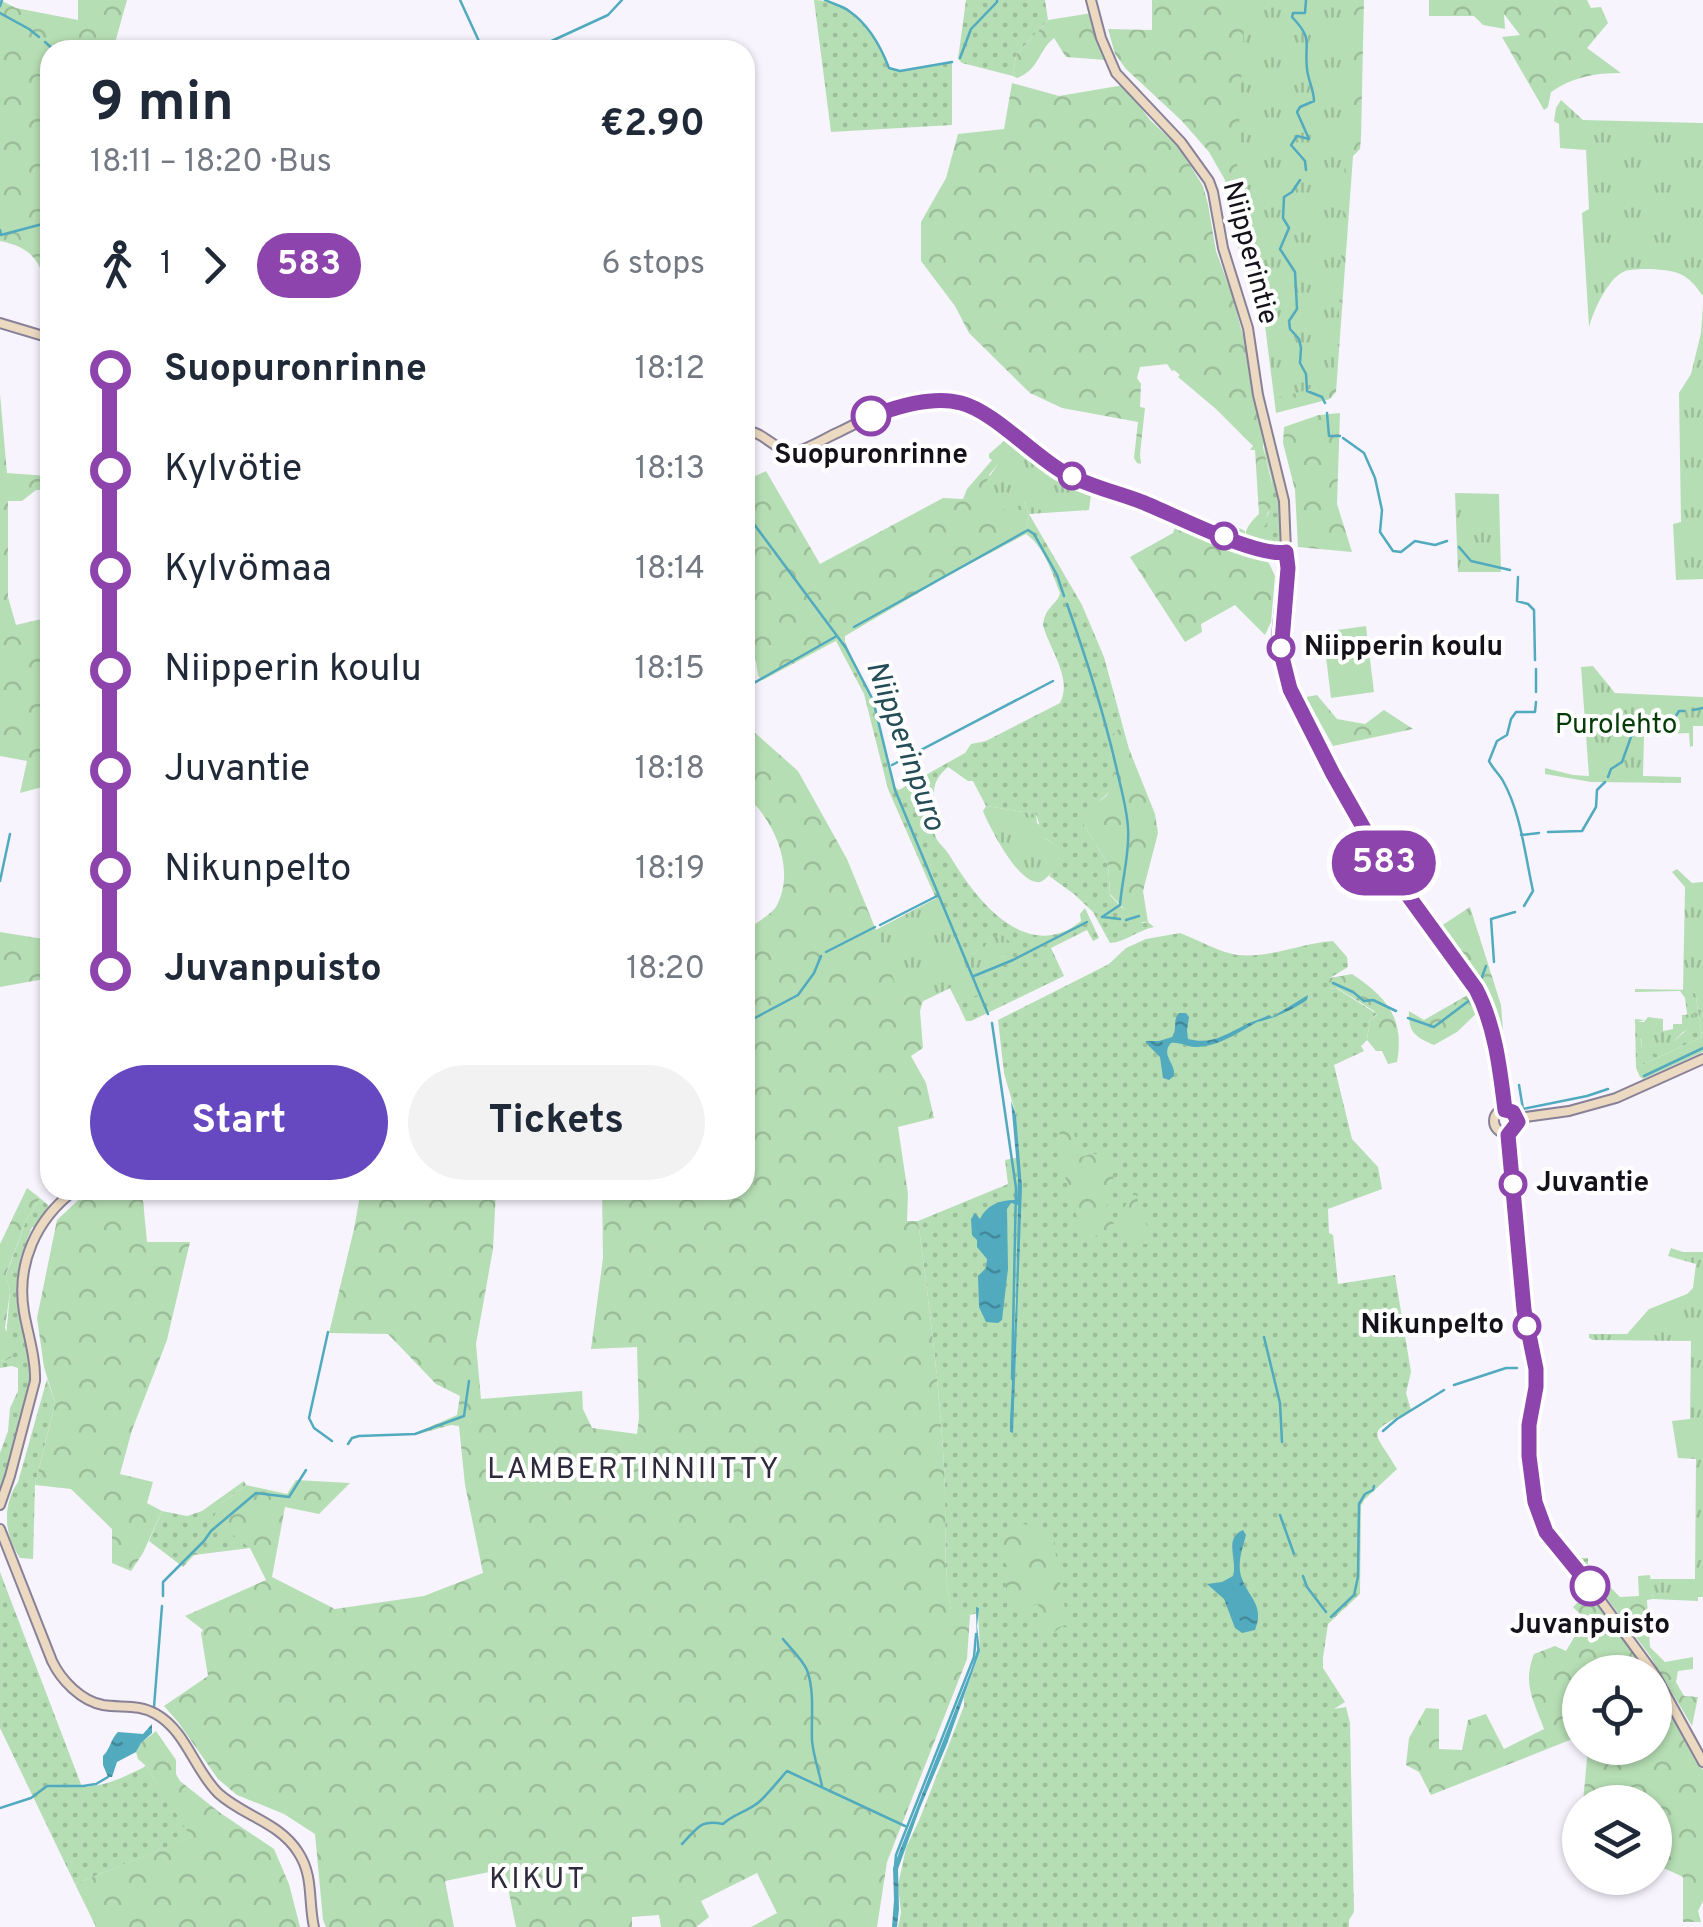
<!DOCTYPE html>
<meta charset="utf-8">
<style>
:root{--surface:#fff;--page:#f2f2f3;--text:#1f2937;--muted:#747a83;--accent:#6648c0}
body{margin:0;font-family:Overpass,sans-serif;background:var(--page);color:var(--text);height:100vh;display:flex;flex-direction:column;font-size:38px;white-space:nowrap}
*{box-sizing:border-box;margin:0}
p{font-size:32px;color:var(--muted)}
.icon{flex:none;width:55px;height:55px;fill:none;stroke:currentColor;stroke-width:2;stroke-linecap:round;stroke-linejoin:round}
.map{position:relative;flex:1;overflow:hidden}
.sheet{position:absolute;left:40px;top:40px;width:715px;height:1160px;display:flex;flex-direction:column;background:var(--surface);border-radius:30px;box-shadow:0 2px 8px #0004}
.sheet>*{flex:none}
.badge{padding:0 20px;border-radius:32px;font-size:35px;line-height:65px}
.tools{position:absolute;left:1562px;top:1655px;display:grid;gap:20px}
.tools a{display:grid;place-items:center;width:110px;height:110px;border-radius:50%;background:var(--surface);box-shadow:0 2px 8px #0004;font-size:50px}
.map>.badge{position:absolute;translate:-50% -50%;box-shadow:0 0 0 5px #fff}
.legs{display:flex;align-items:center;gap:15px;height:110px;padding:0 50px;font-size:32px}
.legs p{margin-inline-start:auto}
.head{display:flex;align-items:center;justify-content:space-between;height:170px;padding:0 50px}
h1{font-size:55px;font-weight:700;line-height:75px}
.action{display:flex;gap:20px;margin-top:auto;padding:20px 50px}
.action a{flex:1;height:115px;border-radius:60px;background:var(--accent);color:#fff;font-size:40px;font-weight:700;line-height:115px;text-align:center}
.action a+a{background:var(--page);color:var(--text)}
ul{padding:0 50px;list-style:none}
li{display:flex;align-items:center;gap:35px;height:100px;font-size:38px}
li i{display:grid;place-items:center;width:15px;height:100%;margin:0 12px;background:currentColor}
li i::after{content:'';width:25px;height:25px;margin:-12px;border:8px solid;border-radius:50%;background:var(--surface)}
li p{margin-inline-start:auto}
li:first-child i{background:linear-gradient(#0000 50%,currentColor 0)}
li:last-child i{background:linear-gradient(currentColor 50%,#0000 0)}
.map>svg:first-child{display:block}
</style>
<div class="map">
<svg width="1703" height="1927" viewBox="0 0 1703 1927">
<defs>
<pattern id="grass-dots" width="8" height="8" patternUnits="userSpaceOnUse" patternTransform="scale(2.5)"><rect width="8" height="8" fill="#b6deb4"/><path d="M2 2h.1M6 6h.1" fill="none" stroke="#9cbd9a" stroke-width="1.8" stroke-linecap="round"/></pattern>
<pattern id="forest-crowns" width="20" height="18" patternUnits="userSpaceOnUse" patternTransform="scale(2.5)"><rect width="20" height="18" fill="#b6deb4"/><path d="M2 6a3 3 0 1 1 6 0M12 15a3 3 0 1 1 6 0" fill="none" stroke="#9cbd9a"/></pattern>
<pattern id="park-tufts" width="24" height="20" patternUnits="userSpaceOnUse" patternTransform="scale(2.5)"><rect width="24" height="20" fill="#b6deb4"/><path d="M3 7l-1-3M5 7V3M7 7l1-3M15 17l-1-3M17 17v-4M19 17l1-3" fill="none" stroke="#9cbd9a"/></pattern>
<pattern id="water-ripples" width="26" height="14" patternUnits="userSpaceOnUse" patternTransform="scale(2.5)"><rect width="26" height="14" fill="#51aabe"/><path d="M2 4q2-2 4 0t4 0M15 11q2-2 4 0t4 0" fill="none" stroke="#42899a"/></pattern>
</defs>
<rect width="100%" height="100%" fill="#f7f4fe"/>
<path fill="url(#grass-dots)" d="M814,0C853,0 876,36 889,68L900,71L952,62V125L831,132Z
M966,0H1045L1048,20L1016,55L1013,76L962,63L958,59Z
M1265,438C1276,472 1282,504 1282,540L1277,543C1265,542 1241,546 1239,528L1245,531V534C1267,531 1273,505 1272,485C1271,468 1261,454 1265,438Z
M1029,514L1082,605L1104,657L1123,727L1117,730L1111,753L1115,765L1114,787L1100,801L1084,826L1108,864L1110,895L1121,907L1143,923L1148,922L1154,927C1138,930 1126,942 1110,943L1093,912L1074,894L1049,876C1062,855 1068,851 1044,838L1036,814L986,806L973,781H968L948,767C932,781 934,789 933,808C933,818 932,828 936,838C940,845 946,849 950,856C976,900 1027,965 1081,921L1080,914L1085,908L1099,938L1093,941L1087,930L1051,948L1064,976L971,1021H966L958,1004L982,992C978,974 990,962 1006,955L984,948L962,958L888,789L864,694L836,641L845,636V642L872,699L895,787L899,790L965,753L971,744L986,741L1060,703C1073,678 1049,649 1043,625C1045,606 1058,604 1060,593C1052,573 1044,546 1026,534Z
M1180,933C1196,939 1223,954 1239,955C1271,958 1302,943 1333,941L1347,957L1348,967L1330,978V989L1336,988L1377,1014L1370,1020L1367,1040L1361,1046L1364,1051L1334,1065L1352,1139L1378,1167L1382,1189L1328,1209L1329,1233L1333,1235L1338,1284L1395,1275L1411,1372L1406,1393L1411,1410C1364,1435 1373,1428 1397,1469L1364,1500L1361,1506L1360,1594L1328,1624L1323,1658V1668L1345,1702L1334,1709L1346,1707L1350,1723L1354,1912L1349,1920V1927H898L901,1913L898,1885L906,1848L920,1818L964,1706V1697L980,1651L978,1613L970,1615L951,1611C942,1563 947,1514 944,1465C939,1383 929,1302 918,1221L1008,1184L1005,1160L1019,1157L1016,1115L1004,1073L998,1020L1109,964L1126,948L1146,939Z
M1635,989L1695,990L1702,1037L1636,1068L1635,1019L1645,1020L1638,1022L1642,1049L1674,1041L1689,1028L1685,998L1680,991L1635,992Z
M40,1198L48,1205L49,1210L35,1228L32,1227L20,1259L23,1261L31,1385L13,1456L0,1492V1453L8,1431L10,1408L18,1391V1368L12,1366L0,1368V1360L4,1361L10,1292L6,1275L26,1221Z
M47,1379L55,1403L35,1485L33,1559L20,1558C4,1535 2,1505 18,1482Z
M244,1481L246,1485L222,1503L250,1548L194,1555L183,1567L149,1541L162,1511L187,1516L202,1511Z
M0,1572L82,1787C106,1786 125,1777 146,1766L192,1837L75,1884L0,1728Z"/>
<path fill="url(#forest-crowns)" d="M0,0L16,8L78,20V0H127L113,50H50V303C42,269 40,249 0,241Z
M1152,0H1364L1361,138L1360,149L1353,156L1336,392L1330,399L1276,413L1263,309L1242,261L1225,180L1209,152L1182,121L1126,69L1115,54L1108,29L1152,30Z
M1429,0H1587L1591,8L1601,7L1608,23L1587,48L1621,73C1595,73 1572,77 1551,92L1548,107L1544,110L1502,37L1520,35L1504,14L1505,29L1483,25L1474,16H1429Z
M1092,13L1106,60L1066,57L1054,38C1037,52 1040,69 1017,78L1013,76L1016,55L1048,20Z
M1012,83L1059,96L1124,85L1150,120L1178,146L1203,186L1208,204L1216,251L1232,295L1249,357L1252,387L1265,438L1263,447L1272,484L1273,503L1267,514L1266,525L1255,532L1265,534L1266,539L1246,537C1244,528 1254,519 1259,514L1255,450H1250L1253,446L1216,409L1178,377L1180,375L1174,370L1172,371L1167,364L1140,367L1137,378L1141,384L1140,407L1145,408L1140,454L1141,464L1137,463L1134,458L1138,422L1062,408L1030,393L969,333L955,306L921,261V222L946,178L958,134L1004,129Z
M0,394L7,473L49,476V490H36L22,501H8V597L16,625L50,617V785L20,793L27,761L0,756Z
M1340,413L1337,504L1352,552L1298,547L1295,490L1283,443L1284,427L1319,415Z
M993,459L998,464L989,475L1021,503L1024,502L1029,514L1026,534L951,574L845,636L763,680L758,676L756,661L751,658L748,659L750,674L746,675L745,475L749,479L766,471L820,564L943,498L963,499L967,489Z
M1176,525L1268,561L1275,576L1271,622L1265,635L1235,605L1201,624L1202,632L1185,642L1130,557L1173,533Z
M1317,695L1337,719L1365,724L1384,710L1413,729L1333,746L1306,697Z
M745,724L798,771L847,859L876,930L937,898L962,958L984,948L988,941L1000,935L1004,936L1012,944L1009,953C993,962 977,971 983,992L958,1004L950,988L923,1001L920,1011L923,1048L911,1056L926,1083L934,1118L898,1127L908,1194L907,1221H918C929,1302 939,1383 944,1465C947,1513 942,1563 951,1610L970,1615L967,1659L887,1862L877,1927H751L777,1913L757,1873L701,1901L709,1917L696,1927H661L659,1915L632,1917V1927H516L504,1869L445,1881L454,1927H326L323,1920L315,1834L284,1814L237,1795L218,1779L178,1722L164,1706L208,1676L201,1633L203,1630L185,1616L266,1580L250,1548L212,1519L222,1503L246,1485L287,1494L296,1480L350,1483L319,1514L285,1507L272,1577L335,1609L424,1596L483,1573L465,1485L459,1426L451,1425L419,1434L418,1432L457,1415L460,1396L436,1384L388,1334L329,1333L354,1229L361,1190H496L493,1249L476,1344L481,1399L582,1391L583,1409L592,1428L637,1434L639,1418L637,1347L591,1349L603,1258L602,1190H745V922L753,926C760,920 773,913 777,905C796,869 774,819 745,795Z
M1123,727L1129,749L1155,814L1158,833L1143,891L1148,922H1136L1110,894L1108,864L1084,826L1081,818C1087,809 1091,807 1099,802C1123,785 1111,765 1110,741L1117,730Z
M1470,907L1501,1005L1505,1054L1499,1052L1489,1006L1472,975L1435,930Z
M0,932L50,940V978L0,987Z
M1352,974C1386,997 1405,1017 1397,1062L1388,1064L1382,1051H1376L1367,1040L1370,1020L1377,1015L1374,1011L1337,988L1327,989L1330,978Z
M1473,992L1482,1008L1457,1032L1434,1045C1415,1037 1408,1032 1409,1011L1424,1020Z
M1068,1105C1076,1120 1073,1140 1078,1158L1091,1154H1100L1106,1159L1115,1182L1107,1201L1106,1214L1117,1227L1112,1232H1100L1092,1240L1083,1239C1075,1201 1045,1141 1068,1105Z
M27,1188L40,1198L26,1221L6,1274L10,1292L5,1328L14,1351L12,1357L4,1361L0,1360V1244Z
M89,1190H142L147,1242H190L167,1340L132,1430L120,1474L153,1482L147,1503L162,1511L143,1553L131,1571L112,1563V1529L71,1489L35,1485L55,1403L44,1367L37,1318L57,1220Z
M1131,1195H1136L1153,1244H1135L1126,1240C1116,1222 1122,1212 1131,1195Z
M1011,1522L1034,1526L1052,1532C1056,1541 1054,1547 1056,1556C1060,1581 1062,1605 1072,1628L1064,1625L1046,1638L1038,1604L1008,1611L1005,1575L1007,1566L1003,1558L1002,1541Z
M1577,1558H1588V1565L1620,1597L1639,1596L1638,1576L1650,1575L1653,1599L1647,1600L1650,1647L1665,1662L1693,1657V1669L1678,1671L1676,1682L1684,1696L1698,1697L1692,1726L1650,1656Z
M1588,1592L1647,1672H1580V1736L1431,1795L1419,1772L1406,1765L1409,1738L1426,1708L1439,1709V1749L1462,1750L1468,1720L1486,1714L1504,1749L1544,1729C1534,1701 1522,1684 1534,1654L1555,1646L1566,1651L1585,1619L1573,1607Z
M1655,1684L1695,1760L1703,1770V1901L1698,1911L1701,1922H1683V1877L1655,1864V1802H1583L1588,1748H1655Z
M156,1731L176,1760V1774L180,1781L219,1812L274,1849L289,1884L300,1927H96L75,1884L191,1837L146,1766L138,1759L136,1752L141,1743Z"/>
<path fill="url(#park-tufts)" d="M1245,0H1351L1337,365C1323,391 1302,391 1275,398L1263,309L1242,261L1234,233Z
M1561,100L1583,120L1703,123V296C1697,288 1690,278 1680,274C1669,269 1634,267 1623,272C1607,280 1594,310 1589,327L1582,213L1589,209L1586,150L1560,148L1559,124L1554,121L1556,108Z
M1703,304V579L1676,580L1673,524L1681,522L1679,393L1691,374L1701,333Z
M1005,440L1059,476L1087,489L1091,495L1089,510L1029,514L1024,502L1010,512L987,501L981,489L998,464L989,458V454Z
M1455,493L1499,494L1501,572H1458Z
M1593,666L1615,693L1703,697V726H1693V746L1690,747L1689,733L1644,735L1643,776L1681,777V783L1591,782L1545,774V768L1573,775L1589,776L1581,667Z
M986,806L1036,814L1037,823L1043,827L1044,838C1048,841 1059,845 1061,851C1063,859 1048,880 1040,882C1019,886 989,826 983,811Z
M1677,869L1692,883L1703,882V1052L1643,1079L1640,1077L1636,1068L1702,1037L1695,990H1683L1685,887L1672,872Z
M937,898L962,958L984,948L988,941L1000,935L1004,936L1012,944L1009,953C993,961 977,971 983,992L958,1004L950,988L923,1001L895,983L876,930Z
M1695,1014L1694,1027L1683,1032L1674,1041L1676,1046L1658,1055L1642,1049L1641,1039L1638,1038L1637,1022H1644L1648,1017L1663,1019V1031L1673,1029V1024H1682V1015Z
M1671,1248L1683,1252H1703V1597H1698V1601L1653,1599L1650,1579H1695L1696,1459L1678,1458L1672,1421L1690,1419L1691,1341L1593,1340L1589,1338V1334H1627L1649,1309L1687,1294L1693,1288L1696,1264L1668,1256Z"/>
<path fill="#b6deb4" d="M1366,626L1374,692L1331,698L1323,632Z"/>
<path fill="url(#water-ripples)" d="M1308,995L1307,1000C1292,1010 1273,1019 1257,1022C1240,1032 1215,1048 1195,1047C1186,1047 1181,1042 1171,1043C1160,1055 1176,1063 1174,1076L1169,1080L1163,1078L1160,1057L1146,1043V1041H1159L1172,1037C1178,1029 1172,1020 1179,1013H1186L1189,1017L1187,1030L1188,1039C1211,1045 1225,1035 1245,1025C1252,1021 1262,1019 1269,1015L1272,1017Z
M1011,1101L1016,1115L1022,1187L1013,1433L1010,1432V1421L1016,1302L1018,1205L1011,1203L1007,1209L1008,1269L1002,1320L998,1323L986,1322L979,1307L978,1276L986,1268L987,1259L977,1247V1240L972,1235L971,1219L975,1213L980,1219C986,1205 1001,1199 1017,1200L1018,1179Z
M1243,1530L1246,1535C1243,1547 1237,1562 1241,1576C1248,1598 1265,1604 1255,1630L1242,1633L1235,1628L1224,1599L1207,1584L1222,1582L1233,1576C1238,1559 1223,1539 1243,1530Z
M976,1607L979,1608L977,1626L980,1651L947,1744L920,1808L898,1869L899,1909L897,1927H892L894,1900L893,1868L972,1667L977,1650Z
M152,1724V1733L141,1743L136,1752L117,1762L112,1777H108L103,1765V1756C111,1748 110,1740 118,1732L143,1734Z"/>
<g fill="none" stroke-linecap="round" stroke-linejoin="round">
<path stroke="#51aabe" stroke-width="2.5" d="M460,0L483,50
M825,0C833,4 843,6 849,11C868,24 881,47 889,68L900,71L952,62
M0,6L2,0
M0,13L29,29L39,37
M45,42L54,50
M532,50L608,15L622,0
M960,58L971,29L997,2V0
M1306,170L1305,161L1291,145L1297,136L1309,139L1297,112L1300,107L1314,101C1314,90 1308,80 1307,69C1304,42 1314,40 1292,17L1293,13H1305L1306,0
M1300,180L1292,192L1284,197L1283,218L1289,228L1280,249L1295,272L1297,309L1289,321L1290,329L1299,339L1301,348L1300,363L1306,374L1307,391L1322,397L1325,403
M0,230L1,235L50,222
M1327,413L1329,436H1340
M1343,438L1364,453L1375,478L1382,510L1380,532L1393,551L1401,552L1415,541L1435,545L1447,541
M745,512L846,648L873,700L895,790L988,1014
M1459,547L1471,561L1510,570
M1518,577L1517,601L1528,604L1534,610L1535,660
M1067,604C1087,660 1105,716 1118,775C1122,792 1127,810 1128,828C1130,853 1122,879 1120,905L1102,917
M854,627L1028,530L1034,534L1057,575L1064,596
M1536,669V692
M745,688L835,637
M1693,710L1703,708
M892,765L1053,681
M1608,777L1611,769L1622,762L1632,734L1650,721L1674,719L1679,711H1684
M1548,832L1582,831L1596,807L1597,790L1605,782
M1521,835L1539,833
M0,881L10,834
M1524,906L1533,891C1525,855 1521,813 1503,781C1499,774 1493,769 1489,761L1497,741L1507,735L1511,719L1516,712H1535L1536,702
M1103,917L1120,919
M1126,920L1139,916
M880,925L937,896
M826,952L875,927
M1494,962L1491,919L1515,912
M974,976L1013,960L1087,922
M1333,983L1353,992L1364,1001L1373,1000L1396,1011
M1479,985L1486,966
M1408,1018L1434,1027L1470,1000L1473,995
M753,1019L798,995L814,973L821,956
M992,1023L1016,1188L1012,1379
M1644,1076L1703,1048
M1519,1085L1523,1109L1587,1096L1608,1089
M328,1332L309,1418L314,1428L332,1441
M1264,1337L1280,1403L1282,1442
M1454,1385L1506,1368H1517
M1383,1431L1397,1419L1444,1390
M348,1444L352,1438L359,1436L415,1434L464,1416L469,1381
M1280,1515L1294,1554
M1303,1576L1307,1587L1326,1612
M163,1596V1582L204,1541L211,1531L256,1493L289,1497L306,1470
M1331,1617L1354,1595L1358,1577L1359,1504L1365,1494L1373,1490L1374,1486
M783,1639C791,1649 802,1659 807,1670C815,1692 811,1718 812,1740C813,1755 819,1771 822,1786
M154,1707L162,1606
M0,1808L31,1798L47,1786H83L96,1784L108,1777
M682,1844C698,1828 700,1819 723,1824C733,1814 747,1812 759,1802C769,1793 778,1781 787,1771L905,1826
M895,1866L896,1855L974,1657L976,1634"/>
<g stroke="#888198" stroke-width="12">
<path id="secondary" d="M1091,0L1101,38L1116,73L1181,142L1209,181L1213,192L1223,248L1248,328L1258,395L1284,501L1286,551L1277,636L1291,689L1364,833L1403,892L1475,989C1495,1026 1500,1069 1505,1109
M0,323L50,338
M745,431C764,431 774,450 792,453C809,449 825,438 841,431C873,414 913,398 950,401C985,404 1027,450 1058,469C1084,485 1115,492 1143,502C1174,514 1258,558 1286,551
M1494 1121a12 12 0 1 1 24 0a12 12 0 1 1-24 0Z
M1518,1118L1569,1111L1616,1098L1703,1059
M1508,1133L1524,1310L1536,1369V1387L1529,1425V1456L1537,1509L1546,1532L1591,1587L1653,1672
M0,1505L10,1476L35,1381C36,1358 28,1335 24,1312C16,1264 36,1219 75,1190
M0,1529L52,1661C61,1680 81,1701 103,1705C122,1708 139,1704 156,1714C186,1731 194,1769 218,1793C243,1816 279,1822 298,1852C314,1876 308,1901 314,1927
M1655,1675L1703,1762"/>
</g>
<use href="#secondary" stroke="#ecd9c1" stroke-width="8"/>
</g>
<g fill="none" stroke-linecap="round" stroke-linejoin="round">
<g stroke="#fff" stroke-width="22">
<path id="line-1" d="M871,416C897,407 933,395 961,403C993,411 1032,454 1063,472C1087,486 1116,492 1142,502C1173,514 1257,558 1286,552L1288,568L1281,653L1290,689L1333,774L1380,857L1476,989C1495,1025 1500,1069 1505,1110L1513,1112L1518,1122L1508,1135L1524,1310L1536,1369V1387L1529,1425V1456L1535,1502L1546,1532L1590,1586"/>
</g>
<use href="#line-1" stroke="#8e44ad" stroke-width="15"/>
</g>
<g fill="#fff" stroke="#8e44ad" stroke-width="5">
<circle cx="871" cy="416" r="18"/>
<circle cx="1072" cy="476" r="12"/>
<circle cx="1224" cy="536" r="12"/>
<circle cx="1281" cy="648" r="12"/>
<circle cx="1513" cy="1184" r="12"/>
<circle cx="1527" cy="1326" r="12"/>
<circle cx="1590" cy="1586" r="18"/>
</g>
<g text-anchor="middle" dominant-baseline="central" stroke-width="8" stroke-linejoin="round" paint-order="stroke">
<g font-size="28" fill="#14111a" stroke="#fff">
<text transform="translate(1249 253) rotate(75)">Niipperintie</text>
</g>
<g font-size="28" font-weight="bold" fill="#14111a" stroke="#fff">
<text x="871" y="456">Suopuronrinne</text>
<text x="1304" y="648" text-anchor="start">Niipperin koulu</text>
<text x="1536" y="1184" text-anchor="start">Juvantie</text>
<text x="1504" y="1326" text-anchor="end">Nikunpelto</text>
<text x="1590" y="1626">Juvanpuisto</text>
</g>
<g font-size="28" fill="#053c0a" stroke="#fff">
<text x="1616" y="726">Purolehto</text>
</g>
<g font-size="30" font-style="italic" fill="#254d57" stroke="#fff">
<text transform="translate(904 746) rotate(70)">Niipperinpuro</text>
</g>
<g font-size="30" letter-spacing="2.5" fill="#302a3d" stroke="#fff">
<text x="634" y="1470">LAMBERTINNIITTY</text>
<text x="538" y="1880">KIKUT</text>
</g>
</g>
</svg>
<div class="tools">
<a><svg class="icon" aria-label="locate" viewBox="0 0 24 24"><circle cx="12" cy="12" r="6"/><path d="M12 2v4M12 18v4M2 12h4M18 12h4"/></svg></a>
<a><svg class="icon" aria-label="layers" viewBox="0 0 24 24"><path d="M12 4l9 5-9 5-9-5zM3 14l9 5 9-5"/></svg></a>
</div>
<b class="badge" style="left:1384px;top:863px;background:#8e44ad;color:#fff">583</b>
<section class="sheet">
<div class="head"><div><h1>9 min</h1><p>18:11 – 18:20 · Bus</p></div><b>€2.90</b></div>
<div class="legs"><svg class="icon" aria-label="walk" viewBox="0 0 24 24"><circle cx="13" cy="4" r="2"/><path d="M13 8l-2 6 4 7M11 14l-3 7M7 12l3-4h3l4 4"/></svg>1<svg class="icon" aria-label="forward" viewBox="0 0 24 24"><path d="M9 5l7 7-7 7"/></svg><b class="badge" style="background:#8e44ad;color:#fff">583</b><p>6 stops</p></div>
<ul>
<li><i style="color:#8e44ad"></i><b>Suopuronrinne</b><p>18:12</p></li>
<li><i style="color:#8e44ad"></i><span>Kylvötie</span><p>18:13</p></li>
<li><i style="color:#8e44ad"></i><span>Kylvömaa</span><p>18:14</p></li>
<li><i style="color:#8e44ad"></i><span>Niipperin koulu</span><p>18:15</p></li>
<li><i style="color:#8e44ad"></i><span>Juvantie</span><p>18:18</p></li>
<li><i style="color:#8e44ad"></i><span>Nikunpelto</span><p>18:19</p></li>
<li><i style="color:#8e44ad"></i><b>Juvanpuisto</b><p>18:20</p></li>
</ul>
<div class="action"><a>Start</a><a>Tickets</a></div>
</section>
</div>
